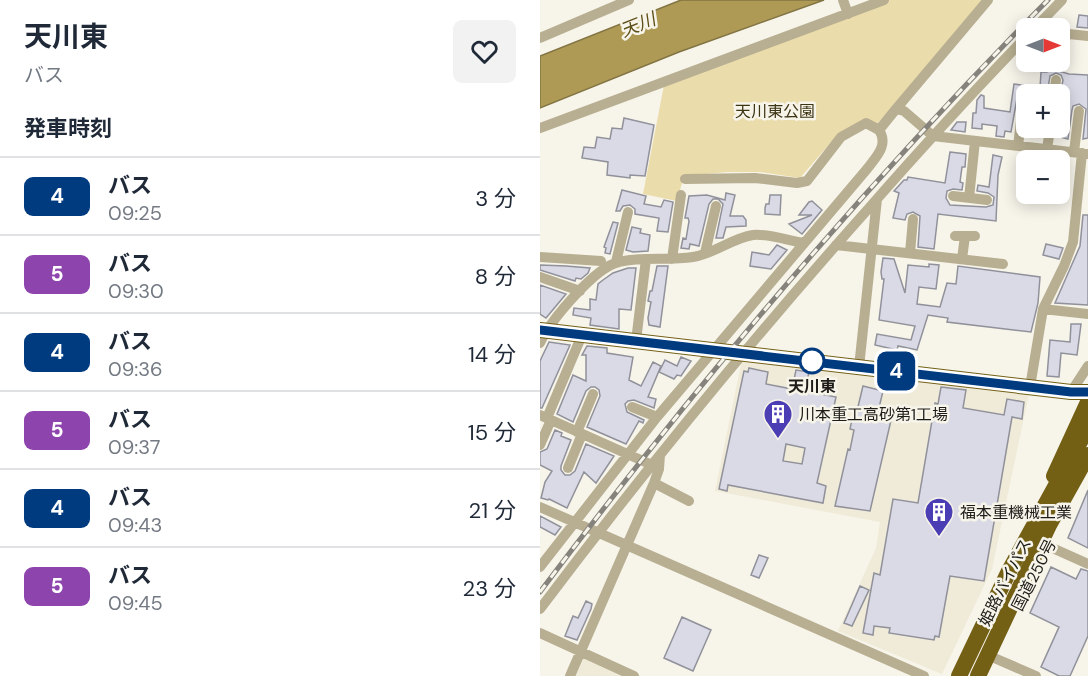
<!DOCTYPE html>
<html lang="ja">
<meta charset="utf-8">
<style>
:root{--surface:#fff;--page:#f2f2f3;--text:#1f2937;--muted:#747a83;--line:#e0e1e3}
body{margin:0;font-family:"DM Sans","Noto Sans JP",sans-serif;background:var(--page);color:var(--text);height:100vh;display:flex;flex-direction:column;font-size:22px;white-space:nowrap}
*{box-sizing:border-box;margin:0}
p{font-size:20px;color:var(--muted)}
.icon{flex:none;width:33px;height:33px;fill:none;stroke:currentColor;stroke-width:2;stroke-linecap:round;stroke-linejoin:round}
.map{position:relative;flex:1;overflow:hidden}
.drawer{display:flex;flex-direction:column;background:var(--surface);width:540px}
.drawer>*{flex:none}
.badge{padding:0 12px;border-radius:9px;font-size:21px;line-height:39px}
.needle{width:39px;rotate:90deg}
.buttons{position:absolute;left:476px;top:18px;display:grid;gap:12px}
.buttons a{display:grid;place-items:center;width:54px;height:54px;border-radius:9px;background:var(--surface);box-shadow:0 3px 15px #0003;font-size:30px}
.map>.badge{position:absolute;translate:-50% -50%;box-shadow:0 0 0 3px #fff}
h2{padding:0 24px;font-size:22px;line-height:54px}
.round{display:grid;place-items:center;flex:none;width:63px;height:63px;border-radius:9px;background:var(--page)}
.summary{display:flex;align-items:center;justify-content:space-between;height:102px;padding:0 24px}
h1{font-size:28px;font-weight:700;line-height:45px}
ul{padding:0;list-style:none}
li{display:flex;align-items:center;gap:18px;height:78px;padding:0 24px;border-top:2px solid var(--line)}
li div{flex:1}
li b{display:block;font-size:22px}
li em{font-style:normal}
li .badge{min-width:66px;font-weight:700;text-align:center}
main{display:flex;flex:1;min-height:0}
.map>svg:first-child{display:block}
</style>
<main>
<section class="drawer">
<div class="summary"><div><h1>天川東</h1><p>バス</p></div><a class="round"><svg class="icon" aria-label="heart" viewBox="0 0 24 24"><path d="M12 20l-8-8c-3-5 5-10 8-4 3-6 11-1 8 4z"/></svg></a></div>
<h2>発車時刻</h2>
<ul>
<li><span class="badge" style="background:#003b80;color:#fff">4</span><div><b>バス</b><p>09:25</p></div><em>3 分</em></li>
<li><span class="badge" style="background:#8e44ad;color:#fff">5</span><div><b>バス</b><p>09:30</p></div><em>8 分</em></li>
<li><span class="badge" style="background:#003b80;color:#fff">4</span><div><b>バス</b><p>09:36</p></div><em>14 分</em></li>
<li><span class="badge" style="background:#8e44ad;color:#fff">5</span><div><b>バス</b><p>09:37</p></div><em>15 分</em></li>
<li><span class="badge" style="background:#003b80;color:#fff">4</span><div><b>バス</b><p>09:43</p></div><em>21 分</em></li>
<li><span class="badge" style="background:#8e44ad;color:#fff">5</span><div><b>バス</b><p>09:45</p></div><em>23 分</em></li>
</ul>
</section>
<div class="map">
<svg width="548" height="676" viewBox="0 0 548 676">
<rect width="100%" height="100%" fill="#f7f4ea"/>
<path fill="#f0ebd9" d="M202,359L489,394L452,569L402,674L298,631L336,548L340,522L175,491Z
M42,656L88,676H33Z"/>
<path fill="#eadcab" d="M350,0H445L337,124L298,134L260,178L220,172H187L144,176L137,201L103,194L124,85L292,24Z"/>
<path fill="#ae9a55" stroke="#827443" stroke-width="1.5" d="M141,0H284L139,52L0,108V56Z"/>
<path fill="#d9dae5" stroke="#90919a" stroke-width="1.5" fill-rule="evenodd" d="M539,15L548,16V28L537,27Z
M508,68L529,74L548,75V138L543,139L546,109L539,104L533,106L532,110L528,139L516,136L517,128H519V99L523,80L521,75L516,73L510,76L507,94H491L484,90L478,93L471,132L465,131L464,137L456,136L457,126L442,124V129L432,128L433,113H436L437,100L441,95L444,96V108L470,112L474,84L500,88L501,72H507Z
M84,118L114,125L105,176L90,175V178L67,175L68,162L42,158L44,147L55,148L57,137L70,139L72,128L82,129Z
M417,122H426L425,132L411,130Z
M410,152L426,154L425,167H422L420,182L423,183L422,190L413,189L407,191L406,198L410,205L446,207L453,205L454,197L448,193L437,191L438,185L449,187L453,155L462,157L458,175L456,221L398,214L394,249L378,247L380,216L373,212L367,214L365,220L353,218L359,193L354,191L364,180H367L368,177L405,183Z
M82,190L106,196L104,204L121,207L124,200L133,202L128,232L117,231L119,218L95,214V209L90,205L83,206L80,211H76Z
M186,193L195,195L190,216H203L206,220V226L186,227L183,238H176L183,204L178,199H173L169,204L159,246L150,244L149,249L141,248L143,238L146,239L149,221L148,218H145L149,196L167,195L185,200Z
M230,195H241L240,215L225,214V208L226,204H229Z
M272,201L282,210L262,234L249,224L272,215H259L269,202Z
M543,215H548V305L515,303L540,246Z
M73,222L78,223L70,254L65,253L66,248L64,247Z
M92,227L101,229L100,233L110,235L108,251L93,252L86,250Z
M506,244L523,248L519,259L503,255Z
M237,245L247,250L231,269L210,266L212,252L229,255Z
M343,258L354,259L365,293L368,265L389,267V264L399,265L396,289L379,287L377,304L400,307L407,283L416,284L418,266L500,277L498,303L491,332L407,322L408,318L388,315L377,350L358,346L357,350L335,345L337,334L371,340L375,326L339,320L344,279H342L341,272Z
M0,265L26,266L50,268L48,273L41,279L36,278L35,281L0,270Z
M117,266H128L120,327L109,325L108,318L111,302L108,301L110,291H112Z
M88,268H96L91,310L79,309V329L50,325L51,318L33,315L34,308L50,310V299L56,300L58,284L63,280L73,273Z
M0,285L26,294L6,318L0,314Z
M531,324H541L537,355L521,353L519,377L507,376L510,340L530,342Z
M9,342L30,345L2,408H0V361Z
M47,346L67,348V353L93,357L89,380L101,386L113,362L121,366L108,397L116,399L114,408L94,400L88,401L85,404L87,412L104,420L103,423L99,421L86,444L47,427L60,396L59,390L55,387H51L46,391L33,422L17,414L33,375L46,381V355H42Z
M141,357L151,361L141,376L137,375L134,379L119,372L125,360L137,366Z
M209,368L228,372L226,384L252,389L256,370L269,372L265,391L296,397L277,483L286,486L283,503L188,485L187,491L179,489L204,371L208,372ZM246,444L265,448L262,464L243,461Z
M323,386L343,391L338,412L352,416L330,511L295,506L308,449L310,450L314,430L310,429L313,415H316Z
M401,387L426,390L423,408L464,415L467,399L484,402L482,419L472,417L444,581L410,576L399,637L395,636L394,640L349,633L350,628L334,626L333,635L323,633L334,573L340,575L353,499L378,503L395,403L398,404Z
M15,430L22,433L21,436L31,440L21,466V470L25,475H30L35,471L46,444L74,456L56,483L44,472L27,508L9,499L8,500L1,498L5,482L12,471L0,465V452L7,449Z
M548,490V548L528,538Z
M0,516L21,527L15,535L0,527Z
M219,555L228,558L219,578L211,575Z
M511,567L536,579L541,569L548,571V636L530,676H519L501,667L519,627L490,613Z
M320,586L329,590L312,626L304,623Z
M46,601L52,604L51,609L37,640L25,636L33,616L38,618Z
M142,617L171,630L153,671L124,658Z"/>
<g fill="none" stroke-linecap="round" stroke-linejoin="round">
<path stroke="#b8af92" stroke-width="10" d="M303,0L308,14
M495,28L522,0
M519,33L548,36
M0,38L89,0
M514,94L516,80
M356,109L448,0
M0,128L344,0
M478,146L484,97
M507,150L510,128
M534,152L539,111
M145,179L215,178L257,183L267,181L301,137L326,123L339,130L356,109L364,111L393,136L548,154
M413,196L447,200
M429,198L435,141
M415,236H435
M296,245L463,264
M165,253L176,206
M370,253L373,219
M0,257L61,261
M132,259L141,195
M422,259L425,236
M76,262L88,212
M0,277L40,291
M503,309L548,314
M96,341L106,259
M0,343C10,321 55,267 79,262C103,256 128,261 153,257C174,254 192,238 213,235C226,233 250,241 264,243
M319,367L337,199
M490,387L503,309L524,266L533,242L542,153
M531,392L548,366
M92,407L117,417
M0,415L112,465
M7,418L42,335
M37,432L53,394
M0,445L11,420
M28,468L42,434
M114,483L149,501
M0,507L384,676
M508,546L548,564
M0,567L117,417L327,169C336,157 349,145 339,130
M0,609C104,471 214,337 329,208C380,150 432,93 486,37
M0,633L94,676
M452,657L496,676
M30,676L114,483L119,469L120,455"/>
<path stroke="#736015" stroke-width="16" d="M0,330L531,392H548
M514,476L548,402
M438,676L509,525L548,455"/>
<g stroke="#85837c" stroke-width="5">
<path id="rail" d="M0,592C156,384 325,185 508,0"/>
</g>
<use href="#rail" stroke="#f7f4ea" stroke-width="3" stroke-dasharray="9" stroke-linecap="butt"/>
<path stroke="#736015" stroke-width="16" d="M419,676L469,571L548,427"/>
</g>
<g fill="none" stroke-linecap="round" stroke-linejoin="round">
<g stroke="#fff" stroke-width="14">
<path id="line" d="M0,330L531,392H548"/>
</g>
<use href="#line" stroke="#003b80" stroke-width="9"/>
</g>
<defs>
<g id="building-pin" transform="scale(1.5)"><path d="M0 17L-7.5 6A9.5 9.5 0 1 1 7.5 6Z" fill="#4b3db4" stroke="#f7f4ea"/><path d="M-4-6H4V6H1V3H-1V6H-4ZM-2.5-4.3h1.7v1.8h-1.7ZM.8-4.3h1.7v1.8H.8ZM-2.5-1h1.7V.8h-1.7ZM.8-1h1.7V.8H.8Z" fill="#fff"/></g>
</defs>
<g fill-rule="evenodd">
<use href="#building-pin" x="238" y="414"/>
<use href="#building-pin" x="399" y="512"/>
</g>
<circle fill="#fff" stroke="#003b80" stroke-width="3" cx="272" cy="361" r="12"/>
<g text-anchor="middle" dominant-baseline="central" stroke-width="5" stroke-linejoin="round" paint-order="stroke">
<g font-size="16" fill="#3d3414" stroke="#f7f4ea">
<text x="235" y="111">天川東公園</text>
</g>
<g font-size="16" font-weight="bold" fill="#1d1c18" stroke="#f7f4ea">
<text x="272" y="386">天川東</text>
</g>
<g font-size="16" fill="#1d1c18" stroke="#f7f4ea" text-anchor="start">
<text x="259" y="414">川本重工高砂第1工場</text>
<text x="420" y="512">福本重機械工業</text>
</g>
<g font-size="16" fill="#1d1c18" stroke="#f7f4ea">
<text transform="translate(494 575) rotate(-63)">国道250号</text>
<text transform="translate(465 582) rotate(-63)">姫路バイパス</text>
</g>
<g font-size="18" font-style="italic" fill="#5e4f1a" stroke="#f7f4ea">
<text transform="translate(98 25) rotate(-22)">天川</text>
</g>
</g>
</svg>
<div class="buttons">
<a><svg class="needle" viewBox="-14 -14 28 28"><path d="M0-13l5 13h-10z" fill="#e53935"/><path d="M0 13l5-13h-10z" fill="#747a83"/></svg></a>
<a>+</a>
<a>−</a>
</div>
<b class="badge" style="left:356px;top:371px;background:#003b80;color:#fff">4</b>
</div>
</main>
